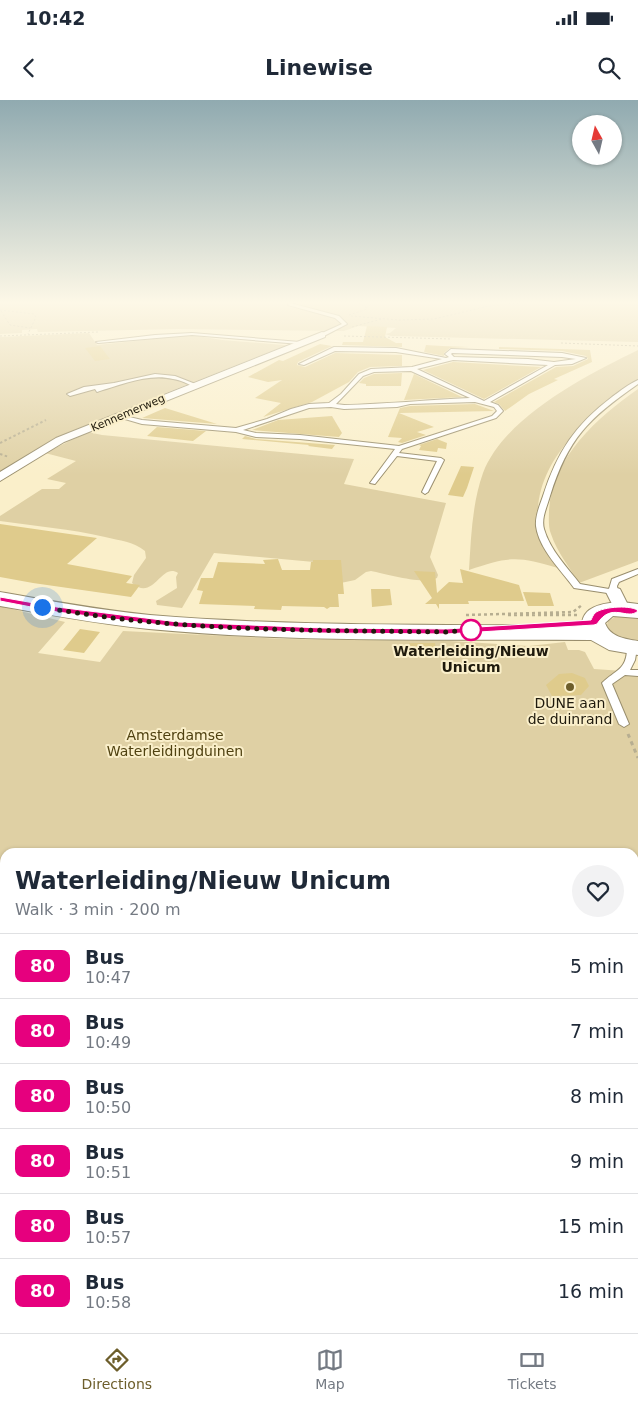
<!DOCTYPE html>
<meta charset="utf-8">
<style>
:root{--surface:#fff;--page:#f2f2f3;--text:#1f2937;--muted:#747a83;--line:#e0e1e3;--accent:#6d5e2b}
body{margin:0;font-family:"DejaVu Sans",sans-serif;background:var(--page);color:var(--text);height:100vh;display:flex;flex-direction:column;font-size:19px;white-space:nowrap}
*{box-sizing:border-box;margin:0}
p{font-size:16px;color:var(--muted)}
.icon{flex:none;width:28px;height:28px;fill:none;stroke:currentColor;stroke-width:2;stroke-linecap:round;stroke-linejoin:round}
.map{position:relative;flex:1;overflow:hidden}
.drawer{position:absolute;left:0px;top:748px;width:639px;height:486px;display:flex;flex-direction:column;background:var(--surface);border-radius:15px 15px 0 0;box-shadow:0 1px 4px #0004}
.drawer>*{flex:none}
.badge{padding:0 10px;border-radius:8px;font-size:18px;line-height:32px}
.needle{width:32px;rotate:352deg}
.buttons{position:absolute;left:572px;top:15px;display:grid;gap:10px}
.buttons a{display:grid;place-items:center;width:50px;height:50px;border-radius:50%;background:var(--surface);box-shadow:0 1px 4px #0004;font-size:25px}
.you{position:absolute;width:25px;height:25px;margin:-12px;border:4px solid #fff;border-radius:50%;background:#1a73e8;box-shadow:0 0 0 8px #1a73e833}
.map>.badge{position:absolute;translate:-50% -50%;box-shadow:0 0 0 2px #fff}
.round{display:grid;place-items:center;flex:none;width:52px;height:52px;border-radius:26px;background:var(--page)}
.headline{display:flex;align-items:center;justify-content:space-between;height:85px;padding:0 15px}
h1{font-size:24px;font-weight:800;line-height:38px}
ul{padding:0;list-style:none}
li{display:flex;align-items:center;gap:15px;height:65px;padding:0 15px;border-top:1px solid var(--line)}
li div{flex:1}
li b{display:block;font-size:19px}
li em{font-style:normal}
li .badge{min-width:55px;font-weight:700;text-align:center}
.status{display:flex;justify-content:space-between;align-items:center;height:35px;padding:0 25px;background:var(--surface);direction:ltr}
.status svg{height:14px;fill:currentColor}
header{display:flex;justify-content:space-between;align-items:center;height:65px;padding:0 15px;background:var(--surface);font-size:22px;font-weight:800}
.tabs{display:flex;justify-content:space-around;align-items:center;height:70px;border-top:1px solid var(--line);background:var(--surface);font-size:14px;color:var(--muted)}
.tabs a{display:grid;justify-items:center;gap:2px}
.tabs .selected{color:var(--accent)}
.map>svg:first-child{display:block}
</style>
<div class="status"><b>10:42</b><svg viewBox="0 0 49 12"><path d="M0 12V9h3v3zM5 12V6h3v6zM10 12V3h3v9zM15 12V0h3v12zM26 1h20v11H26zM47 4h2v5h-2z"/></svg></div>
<header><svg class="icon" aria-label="back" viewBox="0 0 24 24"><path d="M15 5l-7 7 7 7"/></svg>Linewise<svg class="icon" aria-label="search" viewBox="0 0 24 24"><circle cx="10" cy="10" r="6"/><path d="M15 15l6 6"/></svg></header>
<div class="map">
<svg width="638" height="1233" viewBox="0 0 638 1233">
<rect width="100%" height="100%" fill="#faefca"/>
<path fill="#dfd0a4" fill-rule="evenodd" d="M0,202H638V242L391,236L385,234L390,233L396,228L358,226L344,231L178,229L38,232L37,229L22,230V233L0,234Z
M89,233L97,245L191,235L222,240L284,245L288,246H285L148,300L74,333L0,372V237Z
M638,250V282C594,311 537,357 538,415C539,434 549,453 558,468C518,456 509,456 469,470C471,438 472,404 483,373C504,317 587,275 638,250Z
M638,289V461L579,483C570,468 557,452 551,434C548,427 549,418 549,411C552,357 597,318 638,289Z
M88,332L102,335L354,359L344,384L446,403L430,457L438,475L437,478C422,485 387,474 371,471L366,472L355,480L336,484L325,463L214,453L182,508L157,505L156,501L177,488L176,477L178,473C161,462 154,502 132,483L134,475L146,458L145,451C133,441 120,441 105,437C71,429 35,426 0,421V416L42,389H59L66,383L47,379L76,361L45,353Z
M0,506L65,522L38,553L100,562L123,531L284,539L450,541L529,546L565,542L568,550H579L585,552L594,569L638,572V1233H0ZM5,752H634V1229H5Z
M617,516L638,517V541C627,540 610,537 607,525L608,521Z"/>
<path fill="#dfcb8c" d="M367,226L387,227L385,237L396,243H402V247L342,245L343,242H363Z
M320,244L332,246L298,262L297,265L305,267L335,253L402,255V266L370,267L358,272L349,282L312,302L263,317L281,303L255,298L282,280L268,282L248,277L279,260L283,261Z
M426,245L442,246L469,247L450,248L444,253V256L424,252Z
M100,246L110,259L95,261L85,248Z
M499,247L590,250L592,262L554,279L558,280L529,294L505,311L499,304L494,302L556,267L573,266L588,259L586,256L562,251L499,249Z
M453,262L541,267L484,299L423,270Z
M402,273L401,286H366V284L359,283L364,278L374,274Z
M414,274L462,297L404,300Z
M475,304L494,311L399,313L434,327L417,332L426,335L402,343L398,342L402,338L388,337L400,308L410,306Z
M165,308L217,324L142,318Z
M332,316L342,333L339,337L252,330L278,320Z
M157,327L206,331L193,341L147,336Z
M245,336L256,339L335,345L332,349L308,346L309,345L242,339Z
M437,339L447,343L446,349L438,348L437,352L419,350L421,346L419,345Z
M461,366L474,367L467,388L463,397L448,395Z
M0,424L97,438L67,464L132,476L126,483L140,485L131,497L33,483L0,477Z
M278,459L282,470H310L311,462H313V460H341L344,494H338L339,507H330L327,509L324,507L282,506L281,510L254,509L255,506L199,504L203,491L197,490L201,478H213L218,462L265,464L263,460Z
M460,469L519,485L524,501H468L469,504H439V509L436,504H425L432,498L414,471L435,472L437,493L449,482L463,483Z
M371,489H390L392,505L372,507Z
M523,492L550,493L554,506H528Z
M80,529L100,532L84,553L63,550Z
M409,543H435L437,557L428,556L429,558L411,557Z
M572,573L585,578L589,586L581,595L552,596L546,585L559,574Z"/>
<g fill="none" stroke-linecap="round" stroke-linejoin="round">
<g stroke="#998e6d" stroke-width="2">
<path id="lane" d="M290,203L339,216L347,224L324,236H320V234L342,224L335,218L288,205Z
M192,233L300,242L302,243L300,244L192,235L98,243L96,242L155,235Z
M334,247L396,248L446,258L449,257L445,254L451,249L562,253L586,258L572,264L555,265L490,302L498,305L503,311L496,318L402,349L399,353L441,358L444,360L428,392L425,394L422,392L437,361L397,356L375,384L370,383L395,349L300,339L256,337L236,332L142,324L118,317L121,315L142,320L236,328L267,319L291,309L309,304L329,303L341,294L359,274L371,269L412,267L442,259L396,252L335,251L304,265L299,264ZM452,253L562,257L576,259L554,262L528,259L454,257L451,254ZM453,260L548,265L484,301L417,269ZM411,271L470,298C427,300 386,304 344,305L336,304L363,276L374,272ZM475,302L494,307L497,311L492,316L399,346L300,335L256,333L243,330L309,308L331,307L344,309L397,307L410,304Z
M155,274L175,276L198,285L195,287C188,284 181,280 173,279C148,273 121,285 97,292L95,289L70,296L67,294L84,287L114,283Z
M638,280V284C589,318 568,338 550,396C547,407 541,418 544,429C550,450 567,467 580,484L609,489L612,479L638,469V474L619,482L617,486L618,492L614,494L574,488C561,470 539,449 536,426C535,416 540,405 543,396C557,352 575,325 612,297C620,291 629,284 638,280Z
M632,545L637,548L635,560L630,570H638V576L625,575L612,584L629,624L624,627L619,624L602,583C615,570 627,570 627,548Z"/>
</g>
<g stroke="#998e6d" stroke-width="2">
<path id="street" d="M322,232L325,233V237L64,342L0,381V372L56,338Z
M614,487L620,489L630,509L628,512H616L606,492L608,489Z"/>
</g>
<g stroke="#998e6d" stroke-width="2">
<path id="primary" d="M0,492C50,501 99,510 150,515C294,527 438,524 582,526C581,500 621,501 638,504V518L613,516L605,523C610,537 625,539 638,541V555L609,550L591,540C444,539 296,543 149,529C99,524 50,515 0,506Z"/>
</g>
<path stroke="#b7ae91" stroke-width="1" stroke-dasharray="2 2" stroke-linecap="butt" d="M343,202H353
M400,202L412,203
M366,208L374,202
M0,210L34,214L36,217L28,234
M1,211L10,225L30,228
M349,215L367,209L365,206L353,202
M351,216L399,220L434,219L489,206L527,202
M352,227L382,219
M0,236L98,232
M344,236L452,239
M561,243L638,246"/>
<path stroke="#b7ae91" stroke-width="2" stroke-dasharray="2.5 2.5" stroke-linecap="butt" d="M0,343L46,320
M0,354L9,357"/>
<path stroke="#b7ae91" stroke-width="2.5" stroke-dasharray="3 3" stroke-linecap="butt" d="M466,515L573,512L582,505
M508,515H577"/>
<path stroke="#b7ae91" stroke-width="3" stroke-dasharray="4 4" stroke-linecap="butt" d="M628,634L638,658"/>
<path stroke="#b7ae91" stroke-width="5" stroke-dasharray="6 6" stroke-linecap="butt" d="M634,1008L638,1009
M0,1045H5"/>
<use href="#lane" fill="#fff" fill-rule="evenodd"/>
<use href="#street" fill="#fff" fill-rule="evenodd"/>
<use href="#primary" fill="#fff" fill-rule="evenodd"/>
</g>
<linearGradient id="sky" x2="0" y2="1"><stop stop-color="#90aab0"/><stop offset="0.54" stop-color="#fdf8e7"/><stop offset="1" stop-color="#fdf8e7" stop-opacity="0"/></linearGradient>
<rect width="638" height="375" fill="url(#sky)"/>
<path fill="#e6007e" stroke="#fff" d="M0,497L57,507L178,522L323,528L446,529L591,520C592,518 593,515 595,513C603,506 634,505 638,511C627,521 612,501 597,524L594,525L446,534L323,533L178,527L57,512L0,501Z"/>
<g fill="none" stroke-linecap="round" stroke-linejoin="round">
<path stroke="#1f1a0d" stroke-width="5" stroke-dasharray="0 9" d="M42,507C176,532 311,530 446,532L471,530"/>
</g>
<circle fill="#fff" stroke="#e6007e" stroke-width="2.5" cx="471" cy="530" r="10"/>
<circle fill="#6d5e2b" stroke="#faefca" stroke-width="2" cx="570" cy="587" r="5"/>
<g text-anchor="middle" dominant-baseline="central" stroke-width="4" stroke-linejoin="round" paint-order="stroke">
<g font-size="11" fill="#1f1a0d" stroke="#faefca">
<text transform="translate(128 313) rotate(-23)">Kennemerweg</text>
</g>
<g font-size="14" font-weight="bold" fill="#1f1a0d" stroke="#faefca">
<text x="471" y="551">Waterleiding/Nieuw<tspan x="471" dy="16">Unicum</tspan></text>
</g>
<g font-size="14" fill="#1f1a0d" stroke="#faefca">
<text x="570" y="603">DUNE aan<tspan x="570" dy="16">de duinrand</tspan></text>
</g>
<g font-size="14" fill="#4f4110" stroke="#faefca">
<text x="175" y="635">Amsterdamse<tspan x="175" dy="16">Waterleidingduinen</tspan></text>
</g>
</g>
</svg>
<div class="buttons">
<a><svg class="needle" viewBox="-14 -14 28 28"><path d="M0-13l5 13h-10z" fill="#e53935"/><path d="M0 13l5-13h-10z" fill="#747a83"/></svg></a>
</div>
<div class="you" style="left:42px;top:507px"></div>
<section class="drawer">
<div class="headline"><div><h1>Waterleiding/Nieuw Unicum</h1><p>Walk · 3 min · 200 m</p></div><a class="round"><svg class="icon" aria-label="heart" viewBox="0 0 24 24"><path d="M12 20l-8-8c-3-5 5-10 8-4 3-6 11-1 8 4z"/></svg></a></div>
<ul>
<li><span class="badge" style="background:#e6007e;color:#fff">80</span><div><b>Bus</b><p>10:47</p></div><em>5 min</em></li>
<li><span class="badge" style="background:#e6007e;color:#fff">80</span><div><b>Bus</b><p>10:49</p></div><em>7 min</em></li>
<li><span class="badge" style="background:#e6007e;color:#fff">80</span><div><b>Bus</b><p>10:50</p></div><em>8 min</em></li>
<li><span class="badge" style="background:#e6007e;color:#fff">80</span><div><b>Bus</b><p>10:51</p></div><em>9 min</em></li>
<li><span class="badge" style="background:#e6007e;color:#fff">80</span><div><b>Bus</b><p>10:57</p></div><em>15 min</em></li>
<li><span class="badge" style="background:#e6007e;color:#fff">80</span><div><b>Bus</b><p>10:58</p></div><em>16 min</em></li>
</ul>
</section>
</div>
<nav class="tabs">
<a class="selected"><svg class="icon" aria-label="directions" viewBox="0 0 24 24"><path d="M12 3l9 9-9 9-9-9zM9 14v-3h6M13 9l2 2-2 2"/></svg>Directions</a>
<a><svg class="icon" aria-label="map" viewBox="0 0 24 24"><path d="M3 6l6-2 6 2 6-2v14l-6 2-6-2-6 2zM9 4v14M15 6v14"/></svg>Map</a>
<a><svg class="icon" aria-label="tickets" viewBox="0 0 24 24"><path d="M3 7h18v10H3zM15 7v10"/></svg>Tickets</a>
</nav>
